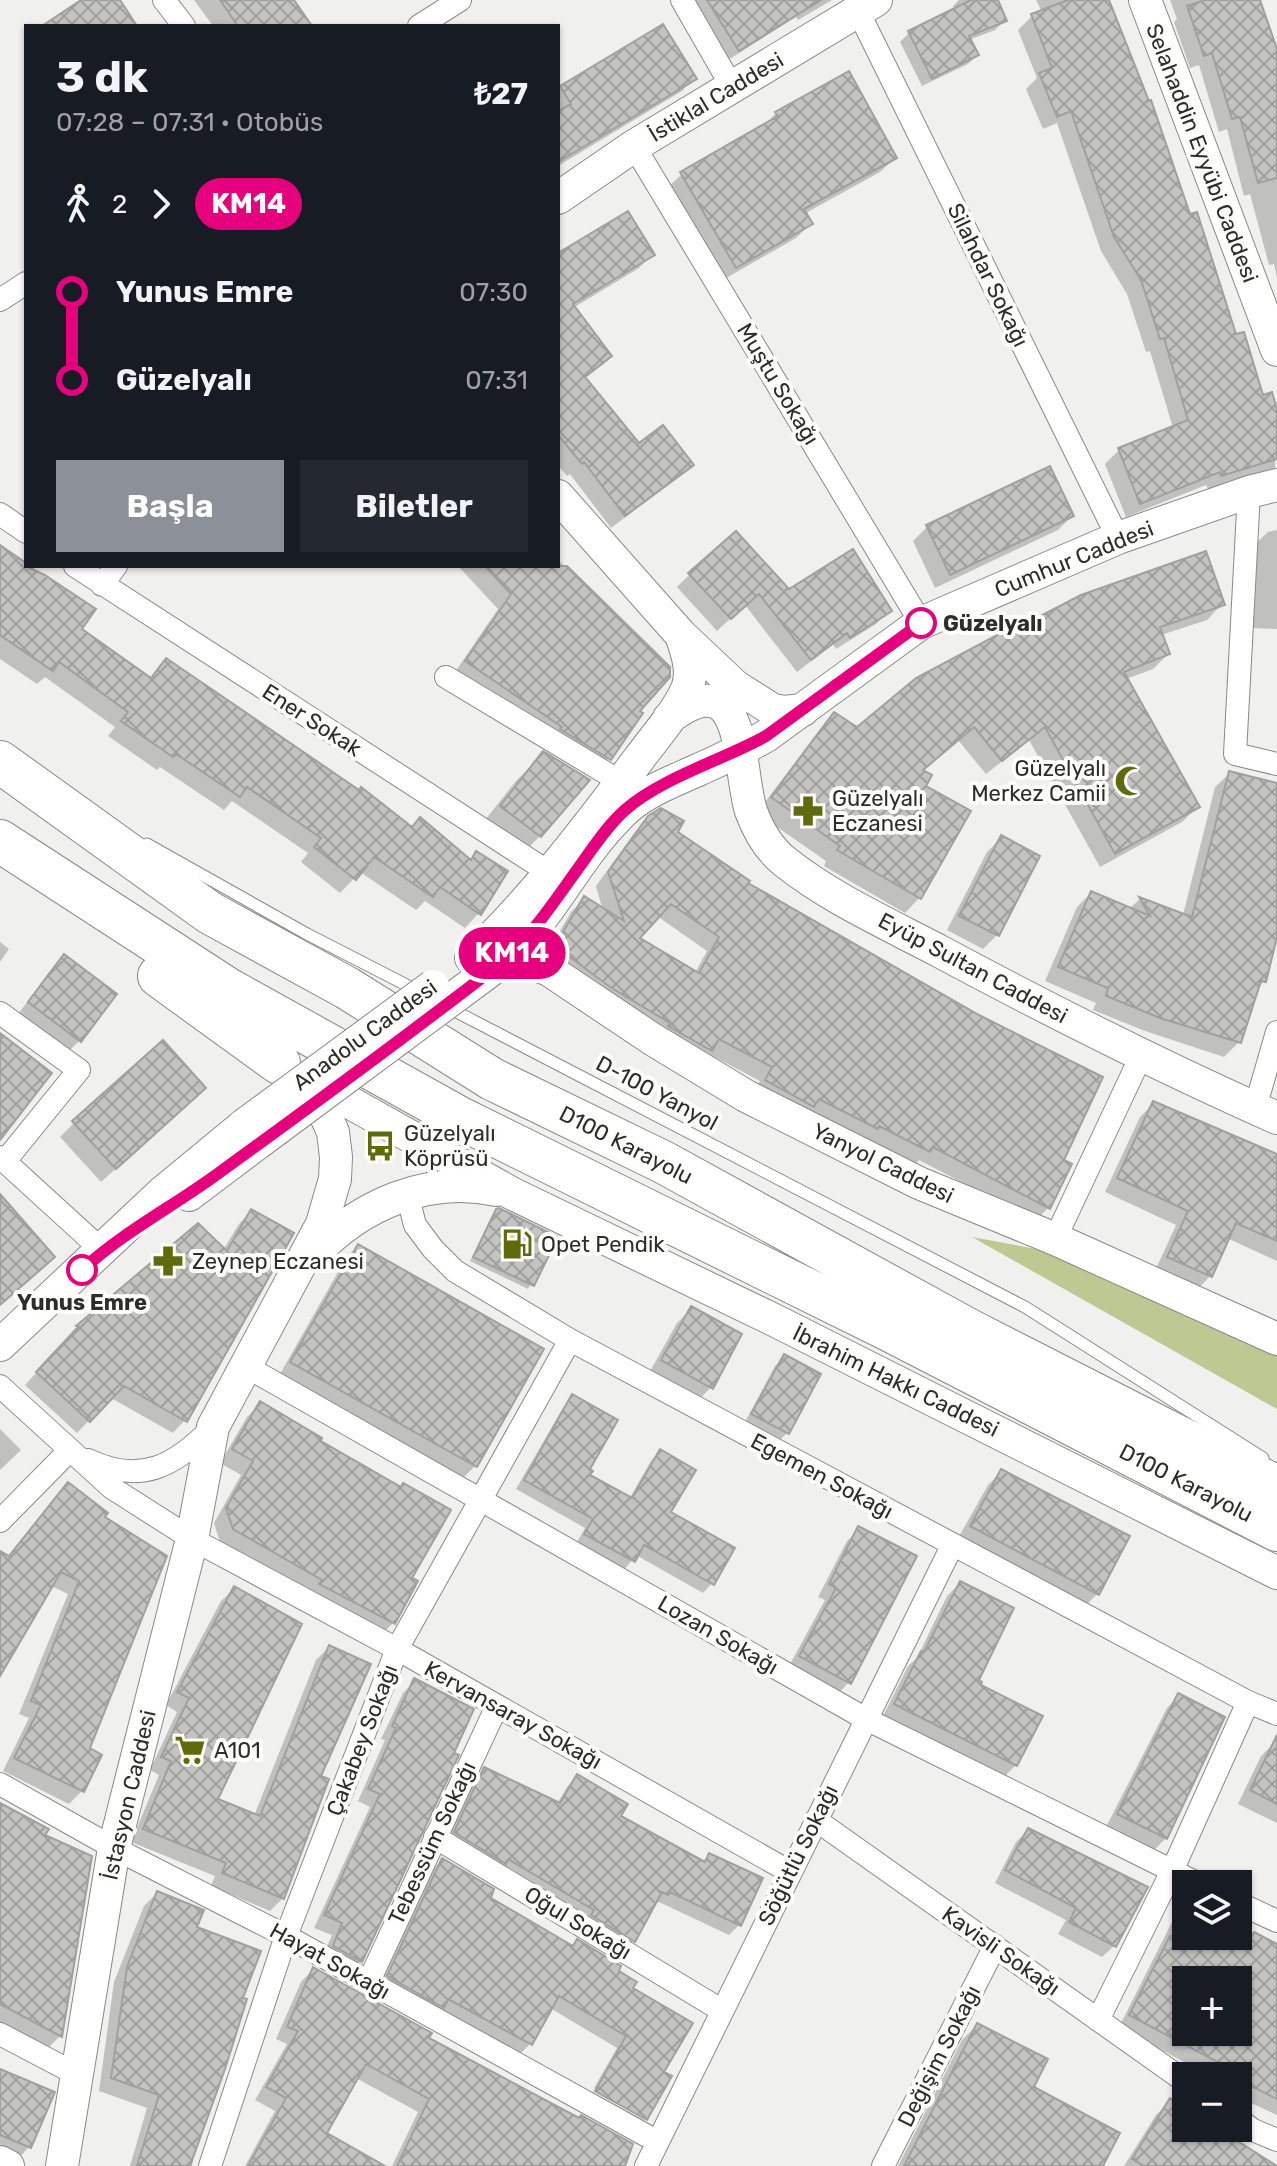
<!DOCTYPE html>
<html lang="tr">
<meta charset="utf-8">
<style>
:root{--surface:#171b24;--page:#242831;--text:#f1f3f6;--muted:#9ea1a6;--accent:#8c9099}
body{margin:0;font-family:Rubik,sans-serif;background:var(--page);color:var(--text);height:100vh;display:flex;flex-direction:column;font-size:30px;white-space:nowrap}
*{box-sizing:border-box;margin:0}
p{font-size:26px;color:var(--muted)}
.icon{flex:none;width:44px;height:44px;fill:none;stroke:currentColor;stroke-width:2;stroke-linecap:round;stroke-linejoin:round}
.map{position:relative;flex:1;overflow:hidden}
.sheet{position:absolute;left:24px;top:24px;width:536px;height:544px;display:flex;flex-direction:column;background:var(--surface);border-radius:0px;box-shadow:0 2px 6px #0004}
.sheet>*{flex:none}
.badge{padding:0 16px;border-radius:26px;font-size:28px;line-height:52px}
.controls{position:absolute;left:1172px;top:1870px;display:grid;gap:16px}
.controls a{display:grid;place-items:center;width:80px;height:80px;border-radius:0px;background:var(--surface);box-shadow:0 2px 6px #0004;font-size:40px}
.map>.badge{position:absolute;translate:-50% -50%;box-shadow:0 0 0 4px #fff}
.legs{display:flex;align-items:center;gap:12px;height:88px;padding:0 32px;font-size:26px}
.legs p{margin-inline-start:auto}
.overview{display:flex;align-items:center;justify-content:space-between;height:136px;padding:0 32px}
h1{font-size:44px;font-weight:700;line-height:60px}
.button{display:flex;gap:16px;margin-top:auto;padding:16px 32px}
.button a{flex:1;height:92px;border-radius:0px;background:var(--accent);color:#fff;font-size:32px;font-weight:700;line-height:92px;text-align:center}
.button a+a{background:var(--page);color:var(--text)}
ul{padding:0 32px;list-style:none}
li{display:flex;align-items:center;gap:28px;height:88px;font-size:30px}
li i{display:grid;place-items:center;width:12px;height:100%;margin:0 10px;background:currentColor}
li i::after{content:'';width:20px;height:20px;margin:-10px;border:6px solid;border-radius:50%;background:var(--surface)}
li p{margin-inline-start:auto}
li:first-child i{background:linear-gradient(#0000 50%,currentColor 0)}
li:last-child i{background:linear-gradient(currentColor 50%,#0000 0)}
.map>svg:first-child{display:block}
</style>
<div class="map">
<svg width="1277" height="2166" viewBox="0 0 1277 2166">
<defs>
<pattern id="building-cross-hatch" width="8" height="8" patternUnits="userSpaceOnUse" patternTransform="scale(2)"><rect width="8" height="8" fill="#c3c3c0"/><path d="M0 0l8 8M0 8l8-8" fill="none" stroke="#9f9f9c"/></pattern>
</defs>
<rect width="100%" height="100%" fill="#f0f1ee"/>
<path fill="#bec892" d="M972,1237L1047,1251L1277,1356V1409Z"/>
<path fill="#0003" fill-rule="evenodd" d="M194,0H292L310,26H213Z
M691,0H832L798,20L796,17L728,60Z
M959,0H996L1004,21L995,30L969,40L977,55L968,64L922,86L900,42L909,33L955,10L953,6Z
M1036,0H1107L1235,337L1262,397L1277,415L1275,468L1208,489L1206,485L1126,517L1105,464L1119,450L1173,428L1150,351L1146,352L1127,294L1101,251L1057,123L1043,129L1026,89L1037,78L1018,30L1032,16L1042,12Z
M1170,0H1258L1275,49L1277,48V277L1274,264L1269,265L1250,194L1244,196L1227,129L1219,132L1199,65L1190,68L1174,22L1177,19Z
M694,78L682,91L558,166V91L561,88Z
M776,113L895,158L880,172L804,214L810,224L796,238L721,281L667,188L682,174L762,128Z
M652,254L639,268L573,308L609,356L584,379L639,445L691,464L677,478L611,528L570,474L567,476L558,465V255Z
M1049,469L1072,516L1058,530L935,588L913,541L927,527Z
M1277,530V629L1249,628L1253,546L1268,532Z
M0,547L93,609L79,629L149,679L166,661L411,829L470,861L477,854L479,913L465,928L425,901L416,910L360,872L340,893L301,862L308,853L232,801L224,810L160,767L157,770L108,736L115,727L45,677L37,684L0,659Z
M558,560L668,668L636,711L609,758L595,772L453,675L498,609L458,566H558Z
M690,574L788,592L889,611L876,624L836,649L833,644L797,672L745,605L717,631L677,587Z
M1222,604L1207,620L1161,635L1168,654L1153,669L1126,679L1197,807L1182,822L1100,867L1029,740L986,774L958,740L921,771L923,786L920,897L905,913L824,866L826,861L757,813L820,729L835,714L857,730L1028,624Z
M543,754L540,836L513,863L474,834L516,781Z
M1230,773L1277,785V930L1264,981L1256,989L1239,1042L1224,1057L1145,1031L1093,1010L1096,1003L1045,981L1077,907L1091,893L1129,909L1140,899L1183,915L1215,787Z
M649,818L676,832L745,883L1062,1161L1048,1208L1035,1221L919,1160L915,1165L753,1093L760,1081L707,1053L697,1063L543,960L571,912L584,899L603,911L596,886L635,832ZM657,916L707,951L695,973L637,938Z
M1001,838L997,935L983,949L947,930L987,852Z
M0,942L9,949L0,962Z
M64,957L80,1040L66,1054L16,1017L50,971Z
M189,1102L101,1182L60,1137L74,1123Z
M1154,1103L1277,1163V1261L1227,1238L1210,1276L1197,1290L1155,1271L1176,1225L1105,1192L1140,1117Z
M251,1211L185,1420L173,1433L111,1398L77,1433L25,1385L78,1327L198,1225L223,1250L239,1224Z
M496,1211L555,1238L528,1289L470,1261Z
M358,1246L541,1350L475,1466L463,1478L280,1374L346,1258Z
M691,1309L711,1387L697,1402L648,1375L677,1323Z
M784,1357L818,1375L787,1433L778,1442L744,1424L775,1366Z
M573,1397L588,1475L629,1499L651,1461L660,1452L669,1512L712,1583L703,1593L636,1555L624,1570L576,1544L585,1528L516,1489L564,1406Z
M260,1404L318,1442L409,1579L394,1622L380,1636L220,1542L214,1523L241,1475L220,1463L247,1417Z
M0,1429L21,1450L0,1470Z
M1002,1471L1097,1594L1083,1608L957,1540L988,1485Z
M68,1484L102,1518L87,1749L82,1791L69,1804L3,1771L29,1718L19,1714L68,1594L51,1586L0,1672V1558H7Z
M859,1529L849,1682L837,1695L788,1668L825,1600L818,1597L847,1541Z
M960,1583L976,1681L1016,1765L1003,1778L882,1718L908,1666L917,1658L947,1596Z
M235,1588L216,1800L254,1816L316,1660L329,1647L318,1777L283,1898L270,1911L211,1886L215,1876L131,1842L159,1775L150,1770L177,1712L166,1705L221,1601Z
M415,1681L361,1961L349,1973L322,1958L332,1935L314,1928L370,1807L358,1801L385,1740L381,1739L403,1693Z
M1179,1696L1166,1838L1154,1850L1106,1827L1167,1708Z
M1275,1742L1277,1744V1823L1238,1804L1261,1756Z
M484,1770L557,1804L567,1787L577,1776L618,1817L702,1862L709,1855L739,1925L729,1935L659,1902L654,1903L633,1940L623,1951L445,1843L474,1780Z
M0,1805L60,2036L45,2051L0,2027Z
M1028,1830L1114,1946L1102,1957L1058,1934L1066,1920L995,1883L1016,1842Z
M442,1860L488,1899L616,1972L630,1989L662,2073L670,2077L645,2119V2117L594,2088L617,2048L550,2008L530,2044L519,2055L377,1987L431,1871Z
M157,1893L195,1928L240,1999L190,2160L193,2161L192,2166H130L147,2108L99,2091L114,1982L144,1906Z
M1184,1910L1186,1936H1237L1277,1947V2115L1238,2097V2076H1210L1119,2027L1172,1922ZM1186,1980H1238V2032H1186Z
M313,1969L427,2039L622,2166H392L418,2112L356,2078L324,2134L363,2166H245L275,2111L255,2100L287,2044L276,2039L301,1982Z
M977,2025L1031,2088L1100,2166H898L962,2040Z
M0,2071L52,2093L29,2147L15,2162L0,2155Z
M592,2092L644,2120L635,2130L585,2103Z
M1171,2101L1186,2111V2128H1214L1243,2166H1124L1156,2115Z"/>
<path fill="url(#building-cross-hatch)" stroke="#a0a09d" stroke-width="2" fill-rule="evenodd" d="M81,0H120L137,26H42Z
M220,0H294L312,26H238Z
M707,0H821L739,51Z
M971,0H998L1007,21L969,36L979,55L932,79L908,31Z
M1068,0H1109L1149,101L1151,100L1190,214L1197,212L1236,334L1244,332L1263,395L1272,392L1277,409V459L1221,476L1220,472L1140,504L1118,448L1188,420L1164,338L1160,339L1141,280L1114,237L1071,111L1057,117L1039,73L1052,68L1031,14Z
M1205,0H1260L1277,49V178L1258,183L1240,117L1232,119L1212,53L1204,56L1187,6Z
M663,24L697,79L558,162V111L571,104L560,86Z
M849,71L897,158L804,209L813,224L736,268L680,172L778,116L775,112Z
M628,211L655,255L573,304L612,356L585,377L639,443L663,425L694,465L625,516L584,462L582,464L558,435V253Z
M1050,466L1074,516L950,575L926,525Z
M736,531L789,589L853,549L892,611L850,638L847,633L811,660L759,594L731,619L688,573Z
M0,545L26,563V566L45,575L96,609L82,629L151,678L166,658L359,790L361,787L412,827L420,817L471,860L476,851L508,871L481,915L440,887L433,897L374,857L356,880L314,847L321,838L247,787L240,797L176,754L173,757L121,721L128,712L59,662L53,671L0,635Z
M1206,551L1225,605L1160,627L1170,654L1124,672L1200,807L1115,854L1045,727L1002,761L974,727L923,770L932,775L926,786L971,811L921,899L837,850L840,846L771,797L834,712L857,727L916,678L1027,619L1029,622L1081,595Z
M485,566H567L670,667V677L640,711L643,713L611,760L560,729L562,727L465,661L511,594Z
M543,751L590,780L541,837L500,806Z
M1229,771L1277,783V937L1266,982L1261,981L1241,1043L1160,1018L1106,996L1108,988L1058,967L1091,891L1150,916L1139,897L1192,917Z
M661,808L684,821L678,832L750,881L748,883L979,1015L1103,1077L1064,1160L1072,1164L1050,1209L933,1147L930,1152L879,1126L878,1129L819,1099L814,1107L765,1080L772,1067L719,1039L712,1051L668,1026L670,1023L610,987L555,946L584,896L624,921L608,872L648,816ZM671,904L719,937L699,973L640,938Z
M1001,835L1040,856L999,936L959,916Z
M64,954L117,994L81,1042L28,1002Z
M0,1033L52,1073L0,1140Z
M163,1040L206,1088L116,1169L72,1121Z
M1153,1101L1277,1154V1241L1236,1223L1212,1277L1167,1257L1188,1211L1117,1178Z
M0,1194L55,1257L0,1305Z
M499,1208L558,1237L534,1286L473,1257L496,1209Z
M251,1209L294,1233L187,1422L124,1386L90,1422L36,1372L78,1327L76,1326L198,1223L227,1251Z
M358,1244L544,1349L477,1467L290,1362Z
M691,1306L742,1334L713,1389L661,1360Z
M784,1354L821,1374L789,1434L751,1414Z
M572,1394L618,1420L590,1469L593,1471L590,1475L632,1498L660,1449L696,1470L671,1512L735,1548L714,1585L644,1545L635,1562L584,1534L593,1519L524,1480Z
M260,1401L322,1438L321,1441L401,1487L403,1483L451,1510L412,1578L418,1581L395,1624L319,1584L322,1580L233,1529L226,1508L253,1461L232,1449Z
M1001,1469L1130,1536L1099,1595L970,1526Z
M68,1482L108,1513L105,1517L167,1556L90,1748L102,1755L84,1792L14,1758L41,1705L31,1701L79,1581L61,1572L0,1676V1551L9,1556Z
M858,1526L917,1556L851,1684L799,1656L836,1588L829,1584Z
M960,1581L1014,1608L979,1680L982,1682L981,1685L1043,1716L1017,1766L894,1704L921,1651L924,1652Z
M234,1586L302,1624L218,1799L260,1816L329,1645L371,1664L321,1776L329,1779L284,1899L222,1873L226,1863L143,1829L171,1761L161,1757L189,1698L177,1692Z
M414,1678L474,1709L454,1753L459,1755L362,1962L333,1946L342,1923L324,1915L380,1794L368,1789L396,1728L392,1726Z
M1178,1693L1225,1717L1167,1839L1117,1814Z
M1277,1735V1804L1250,1790Z
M484,1767L560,1803L577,1774L628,1804L621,1816L705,1862L709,1853L763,1878L741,1926L670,1892L668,1895L662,1892L635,1942L591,1915L594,1910L508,1859L506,1864L454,1832Z
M0,1803L49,1829L45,1835L92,1856L62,2037L0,2004Z
M1028,1828L1148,1887L1116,1947L1069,1922L1076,1908L1005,1870Z
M442,1858L494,1889L491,1898L573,1946L577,1939L621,1966L619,1971L637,1982L633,1988L693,2023L664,2072L672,2076L647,2120L595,2091L626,2036L559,1996L532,2045L448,1999L444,2008L387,1976Z
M157,1891L204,1910L197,1927L261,1951L243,1998L247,1999L225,2069L190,2166H137L159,2095L111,2078L127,1967Z
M1254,1932L1277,1944V2099L1243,2082L1246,2077L1129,2015L1170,1936H1252ZM1186,1980H1238V2032H1186Z
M313,1967L432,2033L429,2038L579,2118L581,2115L633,2144L625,2166H397L429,2099L366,2064L327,2133L385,2166H248L286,2098L266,2087L298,2031L287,2027Z
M977,2023L1048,2059L1034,2087L1120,2133L1103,2166H904Z
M0,2069L55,2092L31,2148L0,2135Z
M1170,2098L1186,2108V2128H1217L1277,2166H1144L1132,2159Z"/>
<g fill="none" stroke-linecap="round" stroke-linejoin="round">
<g stroke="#898a87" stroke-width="13">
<path id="lane" d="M147,844L307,934L420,992
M449,1008L1025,1307L1263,1458"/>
</g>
<g stroke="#898a87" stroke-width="24">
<path id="street" d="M164,0L184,26
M682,0L732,87
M858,11L1118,538
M419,26L460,0
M634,146L921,623
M0,300L26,283
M1249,492L1235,754L1277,764
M0,514L26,532
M75,566L550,873
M102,585L116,566
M446,677L621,782
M0,1013L79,1070L5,1161
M1255,1108L1277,1032
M0,1157L103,1251
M407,1194L415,1225L433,1249L455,1271L570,1340L1248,1702L1277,1714
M1055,1239L1141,1056
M247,1367L866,1719L1199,1884
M0,1386L112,1488L192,1539L397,1649L790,1872
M88,1460C141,1485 175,1466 213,1427
M0,1521L69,1451
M0,1784L114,1848L286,1936L658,2142
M816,1820L1186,2082
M435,1837L721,2010
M1238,1903L1277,1921
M369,1981L497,1706
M1098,2020L1172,1871L1248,1702
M0,2034L76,2074
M1238,2119L1253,2130L1277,2140
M210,2166L286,1936L397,1649L570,1340
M646,2166L952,1546
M883,2166L995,1946"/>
</g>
<g stroke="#898a87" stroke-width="34">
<path id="secondary" d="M1145,0L1277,350
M558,198L634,146L876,0
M558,496L681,635L735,686L773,710L784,712L803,710
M669,718C748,659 737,767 751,811C758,830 768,848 784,861C830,898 888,924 941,952C1051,1011 1162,1067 1277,1118
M471,958C534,898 586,829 638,760C654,738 676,714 687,689C694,672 687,652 681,635
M506,959L521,958L549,970L652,1039L746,1096L919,1183L1055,1239L1277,1339
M495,967C548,926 573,861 620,815C642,792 672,782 700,769C723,759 745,748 766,736L921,623L1118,538L1249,492L1277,485
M306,1078L513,1194L774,1320L1277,1573
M189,1195L258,1143
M314,1254C360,1205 428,1175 496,1190
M0,1345L164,1191L244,1125
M0,2162L8,2166
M62,2166L114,1848L192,1539L213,1427L322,1224L335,1179L336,1157L333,1132L324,1112L298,1082"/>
</g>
<g stroke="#898a87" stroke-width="44">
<path id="highway" d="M0,762L210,913L347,988L492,1079L663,1162L969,1330L1277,1487
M0,841L228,989L460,1118L889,1330L1277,1530
M159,976L279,1063"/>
</g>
<use href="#lane" stroke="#fff" stroke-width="11"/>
<use href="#street" stroke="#fff" stroke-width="22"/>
<use href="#secondary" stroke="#fff" stroke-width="32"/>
<use href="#highway" stroke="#fff" stroke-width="42"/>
<g stroke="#898a87" stroke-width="34" stroke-linecap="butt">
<path id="secondary-bridge" d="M244,1125L433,986
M258,1143L495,967"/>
</g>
<use href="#secondary-bridge" stroke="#fff" stroke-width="32"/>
</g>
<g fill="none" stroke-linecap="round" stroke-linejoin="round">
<g stroke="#fff" stroke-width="18">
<path id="line-1" d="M82,1270C122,1233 172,1207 216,1175C314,1104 411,1033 506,959C536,930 558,896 582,863C595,845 608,825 625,810C661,778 723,760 766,736L921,623"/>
</g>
<use href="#line-1" stroke="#e6007e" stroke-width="12"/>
</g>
<defs>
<g id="mosque-bare" transform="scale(2.4)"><path d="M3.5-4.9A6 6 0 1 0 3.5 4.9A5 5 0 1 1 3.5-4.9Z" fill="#5f690e" stroke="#fefffb" stroke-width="2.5" paint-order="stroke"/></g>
<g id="pharmacy-bare" transform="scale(2.4)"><path d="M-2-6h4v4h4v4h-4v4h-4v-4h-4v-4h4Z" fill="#5f690e" stroke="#fefffb" stroke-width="2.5" paint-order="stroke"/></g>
<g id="bus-bare" transform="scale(2.4)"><path d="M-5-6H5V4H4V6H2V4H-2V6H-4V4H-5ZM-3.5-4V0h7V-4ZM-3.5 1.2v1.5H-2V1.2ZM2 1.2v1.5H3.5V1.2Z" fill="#5f690e" stroke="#fefffb" stroke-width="2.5" paint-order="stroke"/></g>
<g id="fuel-bare" transform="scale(2.4)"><path d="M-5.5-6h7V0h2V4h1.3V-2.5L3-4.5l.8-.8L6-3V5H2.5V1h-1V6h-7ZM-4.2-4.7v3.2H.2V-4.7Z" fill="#5f690e" stroke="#fefffb" stroke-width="2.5" paint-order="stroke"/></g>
<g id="supermarket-bare" transform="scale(2.4)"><path d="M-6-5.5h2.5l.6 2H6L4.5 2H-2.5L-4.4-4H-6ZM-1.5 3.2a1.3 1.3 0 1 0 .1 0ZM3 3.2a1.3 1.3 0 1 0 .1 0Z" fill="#5f690e" stroke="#fefffb" stroke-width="2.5" paint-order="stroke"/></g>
</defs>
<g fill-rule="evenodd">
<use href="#mosque-bare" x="1130" y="781"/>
<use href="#pharmacy-bare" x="808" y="811"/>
<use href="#bus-bare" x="380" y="1146"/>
<use href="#fuel-bare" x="517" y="1244"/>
<use href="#pharmacy-bare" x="168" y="1261"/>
<use href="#supermarket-bare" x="190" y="1750"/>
</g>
<g fill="#fff" stroke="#e6007e" stroke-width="4">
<circle cx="921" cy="623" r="14"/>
<circle cx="82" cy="1270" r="14"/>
</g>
<g text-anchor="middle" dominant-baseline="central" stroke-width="8" stroke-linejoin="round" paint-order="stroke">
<g font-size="22" fill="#2d2d2c" stroke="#fefffb">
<text transform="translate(716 97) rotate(-31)">İstiklal Caddesi</text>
<text transform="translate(1202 153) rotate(69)">Selahaddin Eyyübi Caddesi</text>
<text transform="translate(988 275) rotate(64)">Silahdar Sokağı</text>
<text transform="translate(778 384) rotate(59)">Muştu Sokağı</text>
<text transform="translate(1074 559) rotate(-22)">Cumhur Caddesi</text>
<text transform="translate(312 720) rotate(33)">Ener Sokak</text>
<text transform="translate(973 968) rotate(28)">Eyüp Sultan Caddesi</text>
<text transform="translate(365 1035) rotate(-36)">Anadolu Caddesi</text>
<text transform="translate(657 1093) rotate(28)">D-100 Yanyol</text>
<text transform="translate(626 1145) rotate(27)">D100 Karayolu</text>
<text transform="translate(883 1163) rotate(26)">Yanyol Caddesi</text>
<text transform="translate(896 1381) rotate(26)">İbrahim Hakkı Caddesi</text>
<text transform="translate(822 1476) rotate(28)">Egemen Sokağı</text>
<text transform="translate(1186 1483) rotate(27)">D100 Karayolu</text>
<text transform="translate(718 1635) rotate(30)">Lozan Sokağı</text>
<text transform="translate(513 1715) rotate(29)">Kervansaray Sokağı</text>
<text transform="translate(362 1740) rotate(-69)">Çakabey Sokağı</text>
<text transform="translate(129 1795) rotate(-77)">İstasyon Caddesi</text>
<text transform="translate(432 1843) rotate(-65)">Tebessüm Sokağı</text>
<text transform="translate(798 1855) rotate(-64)">Söğütlü Sokağı</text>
<text transform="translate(578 1923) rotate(31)">Oğul Sokağı</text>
<text transform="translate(1001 1951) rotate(35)">Kavisli Sokağı</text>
<text transform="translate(330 1961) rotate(29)">Hayat Sokağı</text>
<text transform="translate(939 2056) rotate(-63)">Değişim Sokağı</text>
</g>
<g font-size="22" font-weight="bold" fill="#2d2d2c" stroke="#fefffb" text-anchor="start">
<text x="943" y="623">Güzelyalı</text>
<text x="82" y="1302" text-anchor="middle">Yunus Emre</text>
</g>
<g font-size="22" fill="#2d2d2c" stroke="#fefffb" text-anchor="start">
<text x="1106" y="768" text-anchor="end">Güzelyalı<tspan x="1106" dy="25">Merkez Camii</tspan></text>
<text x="832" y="798">Güzelyalı<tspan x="832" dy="25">Eczanesi</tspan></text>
<text x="404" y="1133">Güzelyalı<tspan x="404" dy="25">Köprüsü</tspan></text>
<text x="541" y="1244">Opet Pendik</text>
<text x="192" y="1261">Zeynep Eczanesi</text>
<text x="214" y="1750">A101</text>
</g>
</g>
</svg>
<div class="controls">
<a><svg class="icon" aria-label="layers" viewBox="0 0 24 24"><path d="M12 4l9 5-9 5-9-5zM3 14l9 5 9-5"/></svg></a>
<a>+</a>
<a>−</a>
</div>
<b class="badge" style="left:512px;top:953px;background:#e6007e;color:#fff">KM14</b>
<section class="sheet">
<div class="overview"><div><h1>3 dk</h1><p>07:28 – 07:31 · Otobüs</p></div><b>₺27</b></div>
<div class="legs"><svg class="icon" aria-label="walk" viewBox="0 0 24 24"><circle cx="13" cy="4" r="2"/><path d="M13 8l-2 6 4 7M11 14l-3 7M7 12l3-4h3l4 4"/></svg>2<svg class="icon" aria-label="forward" viewBox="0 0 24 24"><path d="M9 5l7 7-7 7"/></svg><b class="badge" style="background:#e6007e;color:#fff">KM14</b></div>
<ul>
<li><i style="color:#e6007e"></i><b>Yunus Emre</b><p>07:30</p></li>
<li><i style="color:#e6007e"></i><b>Güzelyalı</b><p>07:31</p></li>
</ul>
<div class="button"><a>Başla</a><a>Biletler</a></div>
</section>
</div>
